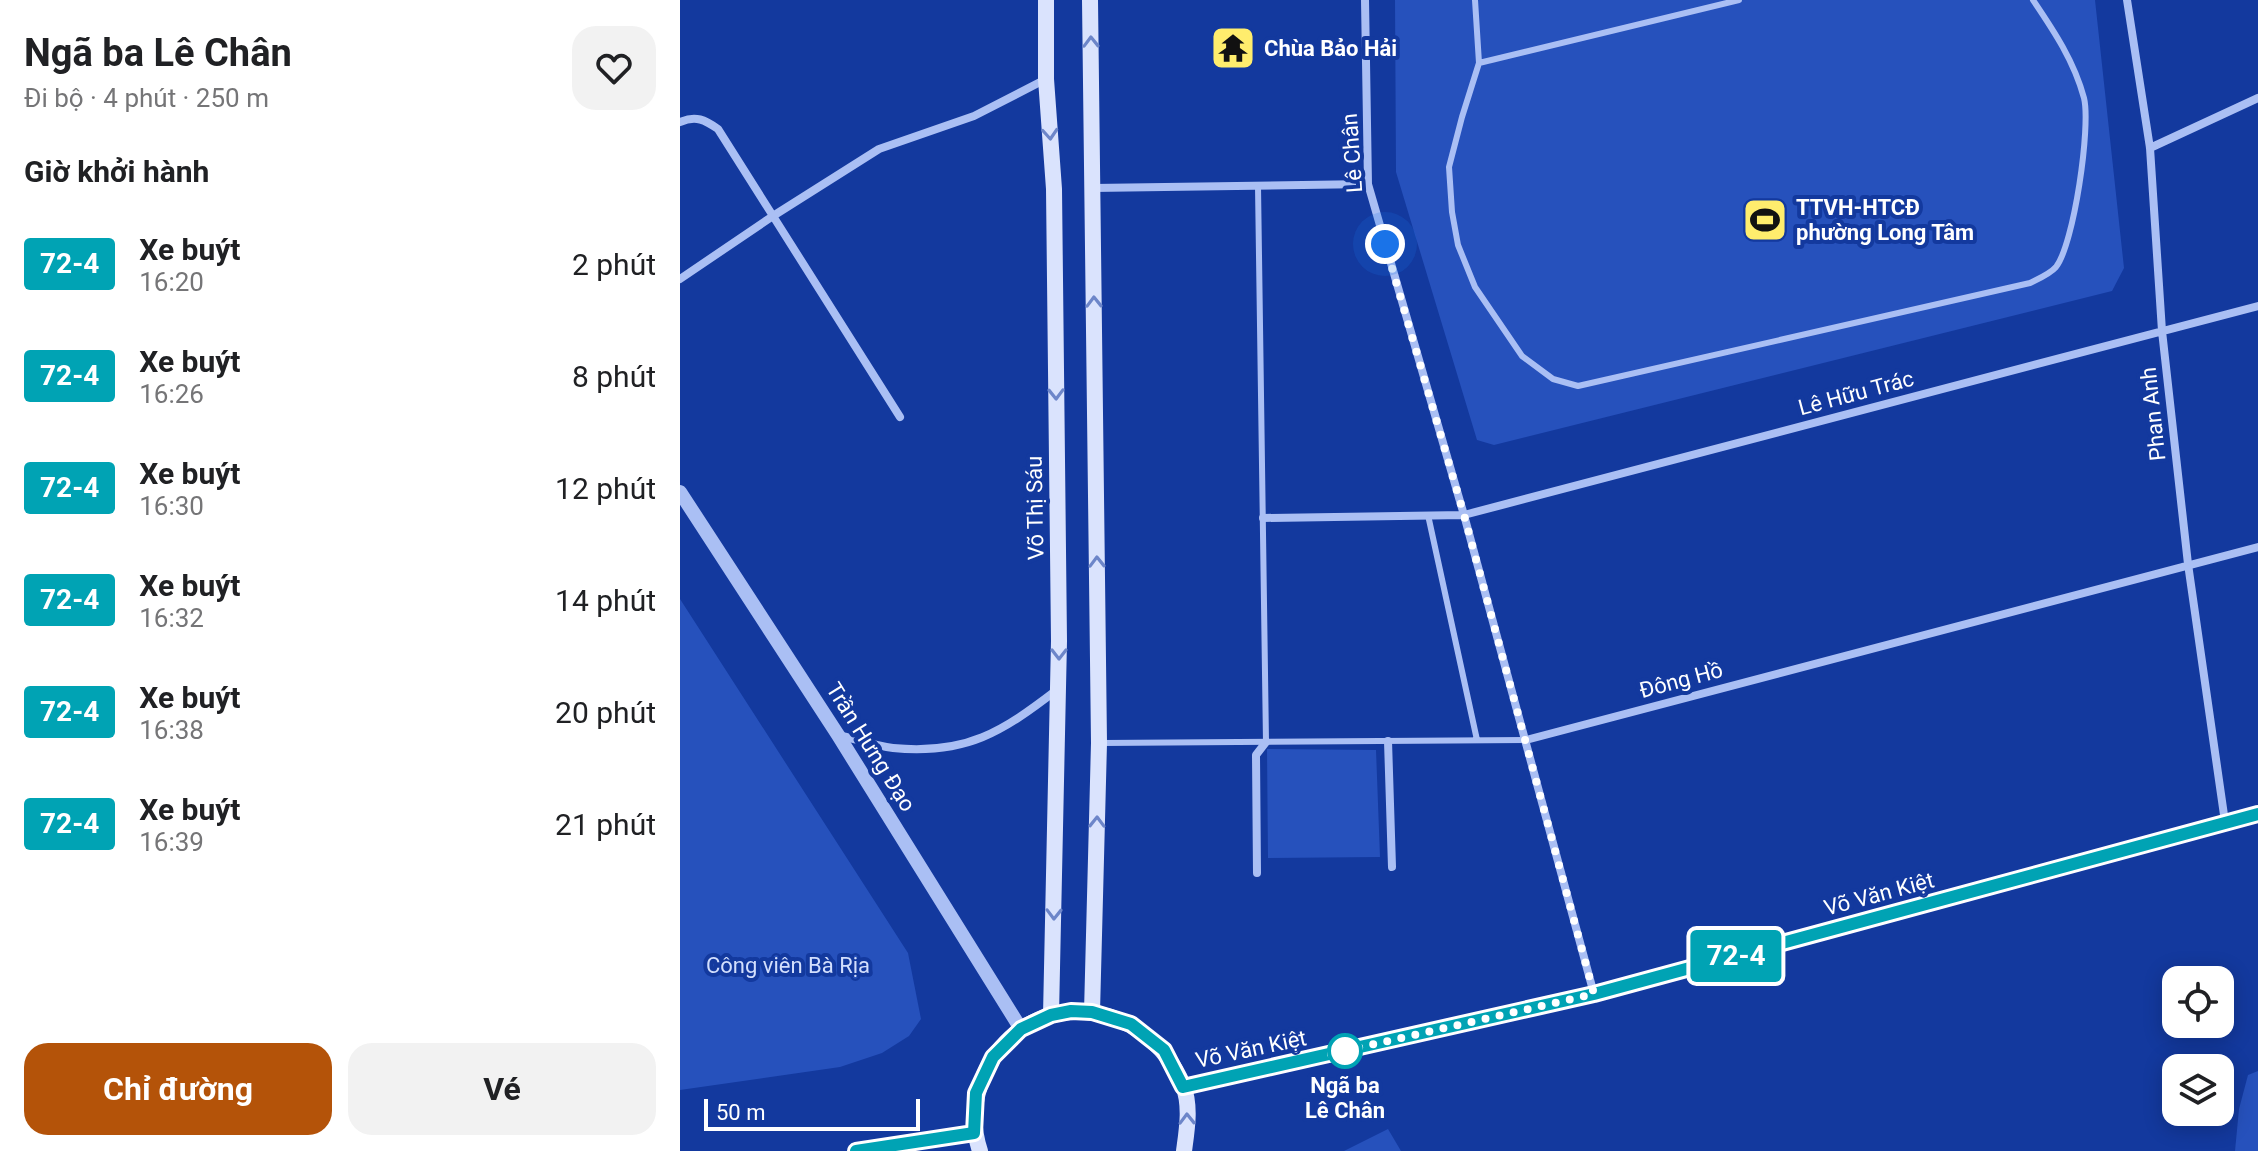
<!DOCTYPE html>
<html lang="vi">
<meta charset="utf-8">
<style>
:root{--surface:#fff;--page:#f2f2f2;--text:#202124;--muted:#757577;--accent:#b45309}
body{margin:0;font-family:Roboto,sans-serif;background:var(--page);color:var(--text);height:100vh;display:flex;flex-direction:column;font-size:30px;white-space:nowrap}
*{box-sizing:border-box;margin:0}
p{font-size:26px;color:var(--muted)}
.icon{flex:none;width:44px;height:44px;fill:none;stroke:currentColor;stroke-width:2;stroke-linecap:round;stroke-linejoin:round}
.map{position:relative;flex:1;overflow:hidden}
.drawer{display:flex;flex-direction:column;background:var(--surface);width:680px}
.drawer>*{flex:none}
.badge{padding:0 16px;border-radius:6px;font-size:28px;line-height:52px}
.fabs{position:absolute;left:1482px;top:966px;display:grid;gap:16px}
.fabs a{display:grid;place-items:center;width:72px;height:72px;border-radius:16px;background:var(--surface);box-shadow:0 4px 20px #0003;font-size:40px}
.scale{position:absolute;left:24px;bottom:20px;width:216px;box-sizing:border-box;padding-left:8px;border:4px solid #fff;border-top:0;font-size:22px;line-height:28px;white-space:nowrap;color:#fff;-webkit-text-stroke:6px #13399e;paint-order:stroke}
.you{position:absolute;width:40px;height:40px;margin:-20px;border:6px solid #fff;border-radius:50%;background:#1a73e8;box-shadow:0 0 0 12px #1a73e833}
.map>.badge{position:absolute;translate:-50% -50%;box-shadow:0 0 0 4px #fff}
h2{padding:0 24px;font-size:30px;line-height:72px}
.round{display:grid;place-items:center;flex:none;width:84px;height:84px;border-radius:24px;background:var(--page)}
.head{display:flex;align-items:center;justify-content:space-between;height:136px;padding:0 24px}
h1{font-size:38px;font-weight:700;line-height:60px}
.action{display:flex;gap:16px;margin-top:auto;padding:16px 24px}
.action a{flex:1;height:92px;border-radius:24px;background:var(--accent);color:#fff;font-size:32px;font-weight:700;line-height:92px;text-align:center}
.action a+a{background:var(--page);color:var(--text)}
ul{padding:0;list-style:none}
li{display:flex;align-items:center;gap:24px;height:112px;padding:0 24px}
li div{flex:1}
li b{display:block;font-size:30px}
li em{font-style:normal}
li .badge{min-width:88px;font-weight:700;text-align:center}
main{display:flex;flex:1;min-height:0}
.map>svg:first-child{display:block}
</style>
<main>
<section class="drawer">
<div class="head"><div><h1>Ngã ba Lê Chân</h1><p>Đi bộ · 4 phút · 250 m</p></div><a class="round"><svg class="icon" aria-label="heart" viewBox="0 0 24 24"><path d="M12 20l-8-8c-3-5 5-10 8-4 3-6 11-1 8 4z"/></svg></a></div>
<h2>Giờ khởi hành</h2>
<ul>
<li><span class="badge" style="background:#00a3b4;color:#fff">72-4</span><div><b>Xe buýt</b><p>16:20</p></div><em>2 phút</em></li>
<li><span class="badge" style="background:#00a3b4;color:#fff">72-4</span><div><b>Xe buýt</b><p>16:26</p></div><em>8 phút</em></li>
<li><span class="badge" style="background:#00a3b4;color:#fff">72-4</span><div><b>Xe buýt</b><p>16:30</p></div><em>12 phút</em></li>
<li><span class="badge" style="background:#00a3b4;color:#fff">72-4</span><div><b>Xe buýt</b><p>16:32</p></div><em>14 phút</em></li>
<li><span class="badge" style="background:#00a3b4;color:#fff">72-4</span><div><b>Xe buýt</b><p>16:38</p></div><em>20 phút</em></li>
<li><span class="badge" style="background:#00a3b4;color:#fff">72-4</span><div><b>Xe buýt</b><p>16:39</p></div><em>21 phút</em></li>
</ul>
<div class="action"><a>Chỉ đường</a><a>Vé</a></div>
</section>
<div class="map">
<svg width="1578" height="1151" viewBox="0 0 1578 1151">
<rect width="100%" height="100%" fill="#13399e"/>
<path fill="#2651bc" d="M715,0H1415L1444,268L1432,291L814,445L797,440L716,172Z
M0,599L228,953L241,1019L229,1036L202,1053L160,1067L0,1090Z
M587,749L696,750L700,857L588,858Z
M1578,1071V1151H1555L1559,1109L1568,1075Z
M708,1129L721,1151H664Z"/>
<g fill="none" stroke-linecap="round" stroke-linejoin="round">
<path stroke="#aabff4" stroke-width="6" d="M795,0L799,63L782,117L769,167L772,212L778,245L795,287L842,356L873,379L898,386L1350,283C1358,279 1370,274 1376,267C1394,244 1411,126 1404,98C1394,61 1374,31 1353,0
M799,63L1059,0
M578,186L586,742
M748,515L797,740
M422,743L846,740"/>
<path stroke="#aabff4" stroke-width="8" d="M685,0L688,184L784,515L914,994
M1447,0L1470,148L1482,331L1508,564L1545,822
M0,122C16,115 25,120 38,129L220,417
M1470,148L1578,98
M413,188L688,184
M0,279L93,216L199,149L294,116L366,79
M583,518L784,515L1578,306
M158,735C176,739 195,746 213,748C287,755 322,732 378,689
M846,740L1578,547
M708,741L712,867
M577,873L576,755L586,742"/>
<path stroke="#aabff4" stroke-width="14" d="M0,492L158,735L341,1029
M503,1087L914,994L1578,814
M176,1151L294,1133"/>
<path stroke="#dae3fd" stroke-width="16" d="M366,0V79L374,189L379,641L371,1015
M410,0L419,743L412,1012
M300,1151C291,1124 293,1100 304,1075C346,983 466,996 503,1085C511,1106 507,1129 504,1151"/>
</g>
<defs><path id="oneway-chevron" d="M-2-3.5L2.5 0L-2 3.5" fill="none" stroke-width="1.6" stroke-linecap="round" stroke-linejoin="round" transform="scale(2)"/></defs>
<g stroke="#6d86c9">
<use href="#oneway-chevron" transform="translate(411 42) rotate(-91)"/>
<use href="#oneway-chevron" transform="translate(370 134) rotate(86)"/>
<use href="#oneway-chevron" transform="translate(414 302) rotate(-91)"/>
<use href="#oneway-chevron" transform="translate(376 394) rotate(89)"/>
<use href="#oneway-chevron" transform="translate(417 562) rotate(-91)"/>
<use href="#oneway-chevron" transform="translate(379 654) rotate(90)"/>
<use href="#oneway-chevron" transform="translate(417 822) rotate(-89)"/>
<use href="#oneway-chevron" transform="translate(374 914) rotate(91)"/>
<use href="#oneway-chevron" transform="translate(507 1119) rotate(-91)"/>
</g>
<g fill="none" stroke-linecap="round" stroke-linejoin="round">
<g stroke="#fff" stroke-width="18">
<path id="line" d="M176,1151L294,1133L296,1093L313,1057L341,1029L371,1015L391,1011L412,1012L451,1024L484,1050L503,1087L914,994L1578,814"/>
</g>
<use href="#line" stroke="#00a3b4" stroke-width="12"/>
<path stroke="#fff" stroke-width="8" stroke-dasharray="0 14.4" d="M665,1051L651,1054L914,994L784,515L705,244"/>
</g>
<defs>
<g id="temple-square" transform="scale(2.3)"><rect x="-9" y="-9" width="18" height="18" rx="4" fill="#ffed6d" stroke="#13399e"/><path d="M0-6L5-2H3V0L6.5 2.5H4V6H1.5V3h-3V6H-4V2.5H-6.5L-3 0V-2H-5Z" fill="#111"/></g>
<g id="stadium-square" transform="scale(2.3)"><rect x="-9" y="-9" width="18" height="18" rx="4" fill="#ffed6d" stroke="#13399e"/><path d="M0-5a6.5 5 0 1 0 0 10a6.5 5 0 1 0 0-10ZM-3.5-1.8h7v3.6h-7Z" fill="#111"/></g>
</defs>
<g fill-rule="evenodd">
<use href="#temple-square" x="553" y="48"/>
<use href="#stadium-square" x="1085" y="220"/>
</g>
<circle fill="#fff" stroke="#00a3b4" stroke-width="4" cx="665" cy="1051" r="16"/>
<g text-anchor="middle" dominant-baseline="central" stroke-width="8" stroke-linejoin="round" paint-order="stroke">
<g font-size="22" font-weight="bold" fill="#fff" stroke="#13399e" text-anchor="start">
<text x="584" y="48">Chùa Bảo Hải</text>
<text x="1116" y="207">TTVH-HTCĐ<tspan x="1116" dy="25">phường Long Tâm</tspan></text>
</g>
<g font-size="22" fill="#fff" stroke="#13399e">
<text transform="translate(672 153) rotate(-94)">Lê Chân</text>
<text transform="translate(1176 393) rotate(-15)">Lê Hữu Trác</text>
<text transform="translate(1473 414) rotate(-96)">Phan Anh</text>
<text transform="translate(355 508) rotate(-91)">Võ Thị Sáu</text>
<text transform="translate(1001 680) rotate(-15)">Đông Hồ</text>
<text transform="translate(191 747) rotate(58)">Trần Hưng Đạo</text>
<text transform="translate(1199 894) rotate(-15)">Võ Văn Kiệt</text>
<text transform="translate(571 1049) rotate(-12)">Võ Văn Kiệt</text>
</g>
<g font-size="22" fill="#d3dffd" stroke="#13399e">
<text x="108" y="965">Công viên Bà Rịa</text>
</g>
<g font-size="22" font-weight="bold" fill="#fff" stroke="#13399e">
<text x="665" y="1085">Ngã ba<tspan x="665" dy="25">Lê Chân</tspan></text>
</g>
</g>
</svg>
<div class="fabs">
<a><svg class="icon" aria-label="locate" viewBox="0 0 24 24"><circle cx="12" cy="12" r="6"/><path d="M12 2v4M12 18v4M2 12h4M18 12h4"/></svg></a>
<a><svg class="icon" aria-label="layers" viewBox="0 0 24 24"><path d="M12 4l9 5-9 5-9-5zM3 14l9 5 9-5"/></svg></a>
</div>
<div class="scale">50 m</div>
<div class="you" style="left:705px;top:244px"></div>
<b class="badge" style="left:1056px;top:956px;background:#00a3b4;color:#fff">72-4</b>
</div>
</main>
